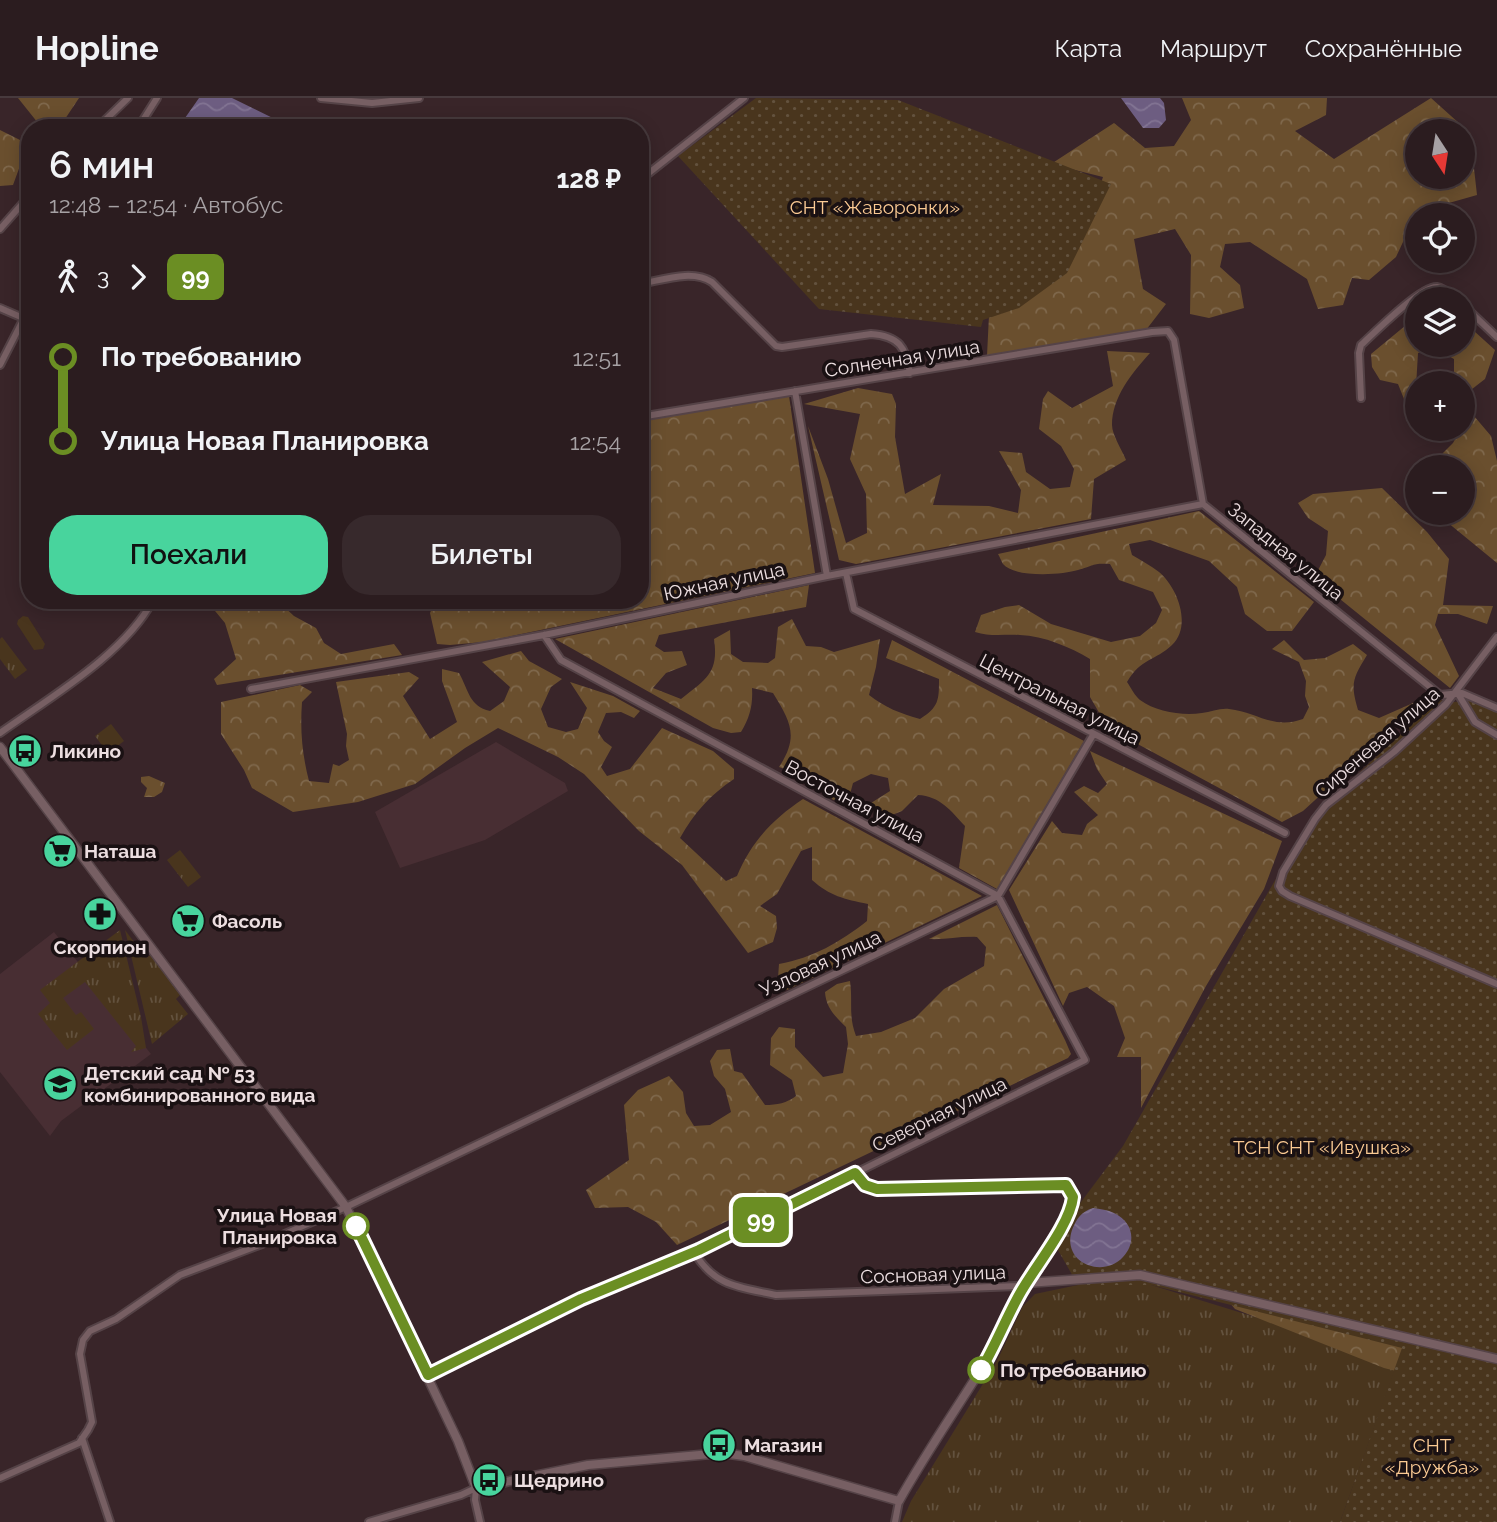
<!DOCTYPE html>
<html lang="ru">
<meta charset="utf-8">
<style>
:root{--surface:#2b1c1f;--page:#37292c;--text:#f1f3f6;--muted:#a6a1a4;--line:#473a3d;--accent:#48d49d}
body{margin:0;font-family:Raleway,sans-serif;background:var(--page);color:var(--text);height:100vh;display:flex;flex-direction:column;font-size:26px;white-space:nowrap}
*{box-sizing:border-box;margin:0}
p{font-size:23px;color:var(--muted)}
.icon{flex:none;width:38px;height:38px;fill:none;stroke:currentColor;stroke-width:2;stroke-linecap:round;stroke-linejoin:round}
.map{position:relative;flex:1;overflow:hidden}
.sheet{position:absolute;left:21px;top:21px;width:628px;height:490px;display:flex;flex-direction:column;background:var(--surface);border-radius:28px;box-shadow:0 4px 18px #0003,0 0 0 2px var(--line)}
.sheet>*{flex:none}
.badge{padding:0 14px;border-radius:10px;font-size:24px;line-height:46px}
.needle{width:46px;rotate:168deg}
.controls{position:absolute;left:1405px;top:21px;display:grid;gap:14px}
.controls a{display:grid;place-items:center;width:70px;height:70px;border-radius:50%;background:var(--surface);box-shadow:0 4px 18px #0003,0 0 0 2px var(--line);font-size:35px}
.map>.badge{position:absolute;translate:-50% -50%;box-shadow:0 0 0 4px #fff}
.legs{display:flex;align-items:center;gap:10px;height:77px;padding:0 28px;font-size:23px}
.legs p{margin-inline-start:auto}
.headline{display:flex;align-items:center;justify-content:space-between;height:119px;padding:0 28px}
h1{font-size:38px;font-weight:600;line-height:52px}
.action{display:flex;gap:14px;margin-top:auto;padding:14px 28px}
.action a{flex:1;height:80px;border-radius:28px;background:var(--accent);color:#111;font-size:28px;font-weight:600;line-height:80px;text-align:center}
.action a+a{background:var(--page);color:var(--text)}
ul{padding:0 28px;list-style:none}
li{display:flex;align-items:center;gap:24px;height:84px;font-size:26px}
li i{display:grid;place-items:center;width:10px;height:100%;margin:0 9px;background:currentColor}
li i::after{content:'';width:18px;height:18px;margin:-9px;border:5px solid;border-radius:50%;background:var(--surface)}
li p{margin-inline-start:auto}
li:first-child i{background:linear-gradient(#0000 50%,currentColor 0)}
li:last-child i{background:linear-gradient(currentColor 50%,#0000 0)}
header{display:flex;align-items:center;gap:42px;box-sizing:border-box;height:98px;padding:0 35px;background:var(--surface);border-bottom:2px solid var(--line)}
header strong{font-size:33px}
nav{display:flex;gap:38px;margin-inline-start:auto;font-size:24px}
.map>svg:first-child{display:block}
</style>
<header>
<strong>Hopline</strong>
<nav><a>Карта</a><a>Маршрут</a><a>Сохранённые</a></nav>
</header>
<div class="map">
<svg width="1497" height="1424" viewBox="0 0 1497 1424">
<defs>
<pattern id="grass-tufts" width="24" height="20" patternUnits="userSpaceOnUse" patternTransform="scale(1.75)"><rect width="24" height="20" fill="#49351d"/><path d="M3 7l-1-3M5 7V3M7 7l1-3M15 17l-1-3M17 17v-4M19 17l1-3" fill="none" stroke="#63523e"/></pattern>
<pattern id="forest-crowns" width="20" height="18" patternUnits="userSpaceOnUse" patternTransform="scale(1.75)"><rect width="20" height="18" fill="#6a4f2e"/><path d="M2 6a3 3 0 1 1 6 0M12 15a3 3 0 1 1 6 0" fill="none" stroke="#7f684c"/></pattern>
<pattern id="garden-dots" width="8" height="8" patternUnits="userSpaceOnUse" patternTransform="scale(1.75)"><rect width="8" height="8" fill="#49351d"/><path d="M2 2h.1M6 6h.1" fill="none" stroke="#63523e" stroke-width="1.8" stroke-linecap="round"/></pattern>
<pattern id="water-waves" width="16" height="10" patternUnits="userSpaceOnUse" patternTransform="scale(1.75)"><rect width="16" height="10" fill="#6d5d81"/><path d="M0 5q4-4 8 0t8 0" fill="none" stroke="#827493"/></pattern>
</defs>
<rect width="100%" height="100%" fill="#392529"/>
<path fill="#482e33" d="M496,644L565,685L568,693L485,742L400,770L375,714Z
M54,834L151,956L61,1023L50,1038L0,974V876Z"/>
<path fill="url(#grass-tufts)" d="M2,539L27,572L15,581L0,561V541Z
M111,626L124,643L108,655L95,638Z
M180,752L201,779L188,789L167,762Z
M120,832L141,919L146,950L131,954L136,948L85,884L63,900L76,917L81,914L94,931L67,952L38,916L50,905L40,892Z
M125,832L146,860L151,857L180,897L176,901L188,916L152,946Z
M1078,1187H1151L1398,1263L1340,1424H902L911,1403L997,1263L1023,1208L1035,1196Z"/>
<path fill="url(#forest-crowns)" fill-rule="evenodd" d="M18,0H79L59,30H42Z
M1182,0H1327L1326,17L1295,33L1334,61L1431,0L1470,35L1477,97L1417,114L1396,159L1369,182L1352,180L1343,207L1318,211L1307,181L1250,144L1225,146L1220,169L1240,187L1244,210L1209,220L1190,216L1191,157L1175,131L1134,141L1143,191L1166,206L1146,232L987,258L989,217L1089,121L1103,79L1051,66L1114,25L1145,50L1174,48L1191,22ZM1418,33H1463V79H1418Z
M0,32L28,46L13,87L0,88Z
M1417,218L1418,247H1463V223L1495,252L1485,281L1463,298V285H1454V261L1436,251L1418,255L1415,305L1411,308L1406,306L1398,286L1380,282L1372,269L1371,256Z
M1107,253L1150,255C1132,275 1112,299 1112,327C1112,337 1122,352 1126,362L1094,381L1091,421L856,466L839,462L808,328L828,381L846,445L867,435L866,396L850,361L860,316L804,306L858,290L892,296L896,306L895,339L905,396L941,376L933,407L989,408L1018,415L1021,392L999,353L1022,355L1026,374L1050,391L1070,389L1074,371L1061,348L1039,331L1043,301L1048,293L1072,310L1113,288Z
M789,298L815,475L483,544L450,547L437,546L430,515L436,502H640L641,323Z
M1463,305L1491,338L1497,363V465L1436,415H1463V369H1429L1453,345L1459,334L1453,331H1463Z
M1382,390L1427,434L1449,461L1443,507L1493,508L1487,526L1458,516H1438L1435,527L1459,578L1450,590L1314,480L1326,457L1328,433L1308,420L1298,405L1313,396Z
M1199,413L1314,504L1292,533H1267L1245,516L1237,489L1209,463L1150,442L1129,446L1132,457C1141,462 1151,468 1159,474C1178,490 1192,528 1172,547C1155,563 1141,560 1127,584C1131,590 1135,598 1140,602C1156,614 1183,618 1202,615C1211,614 1220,610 1229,611C1257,614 1273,632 1303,621L1309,609L1305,598L1306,583L1299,564L1272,551L1284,542L1304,562L1325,560L1353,546L1367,557C1353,580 1350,585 1358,612L1379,620L1429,598L1303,713L1282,724L1108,630L1090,599V561C1070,549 1044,538 1020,537C1004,536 991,539 975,534L981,517L1005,509L1019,507L1051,526L1111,544L1140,538L1156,525L1162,512L1153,494L1119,482L1110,466C1091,465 1094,468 1078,472C1062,477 1015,480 1003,466C1001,463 1000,459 998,456Z
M809,487L806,509L659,537L655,548L664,554L682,553L687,567L666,575L653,590L681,601C706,581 719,575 714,541L730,532L731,556L743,564L768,565L775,560L778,529L792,521L806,548L821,549L834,554L880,541L876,569L869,597C884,609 901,616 920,621C939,609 939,602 939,581L886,560L892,542L1084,643L997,791L959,770L965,728C951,713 940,698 918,697L902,713L887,719L871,705L890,693L888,680L871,676L853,685L849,700L833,702L819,683L779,669C799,639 791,624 773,595L752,590C753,607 750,619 741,634L731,635L713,630L555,541Z
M206,502H283L282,507L294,518L316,530L324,545L341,556L394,546L402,557L217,587L214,581L236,561L225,525Z
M521,553L529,563L562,581L551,589L541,611L548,629L566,634L578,631L587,610L570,584L613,598L640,613L634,620L621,614L606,615L598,634L604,643L612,649L601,669L607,678L630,671L662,630L713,653L734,671V681C710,697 694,715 680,740L726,783L737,778C751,744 773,721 803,701L982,798L787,892L778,880L779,866C813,860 840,844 867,823L868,806C844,801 830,798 812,782V749L801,753L777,796L760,808L776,818L777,830L773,844L748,855L682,767L639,733L584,676L558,659L498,630L465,650L415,686L358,704L293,714L252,690L244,672L221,636V604L300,587L312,594L302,604C300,632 302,656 309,683L329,685L333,666L339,668L349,662L346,648L347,636L336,584L409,574L419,580L403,598L430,641L457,624L442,583V571L459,575C469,593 469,608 490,613L504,603L510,589L482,564Z
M1090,653L1282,743L1264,791L1206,888L1141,1010V959H1117L1125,940L1114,908L1087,889L1069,895L1063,908L1009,792L1052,723L1062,735L1082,737L1087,726L1098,717L1074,694L1084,688L1098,695L1107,686L1097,671Z
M149,678L165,685L162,694L154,699H144L147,690L141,684V679Z
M997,807L1065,942L1071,956L1068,960L677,1147L656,1124L628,1109L595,1110L586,1092L629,1062L624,1007L638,992L669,978L683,994L686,1015L694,1028L710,1027L731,1014L725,991L714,978L710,963L717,952L730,951L734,973L742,975L765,1007C777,1007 787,1005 796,998L792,982L770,967L771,940L779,929L795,931V949L823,979L843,975L848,946L846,929C835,918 826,910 825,894L837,886L850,883C853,904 848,917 856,938L881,934L915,920L944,891L984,868L986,849L977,839C960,838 945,842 929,841Z
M1230,1205L1426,1251L1408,1276L1384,1270L1235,1211Z"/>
<path fill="url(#garden-dots)" d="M756,0L898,2L1111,86L1067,175L1019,210L983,222L981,229L819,211L678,58Z
M1468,601L1497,614V1424H1340L1402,1250L1151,1187H1078L1055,1147L1078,1108L1123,1048L1306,728L1323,708L1438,602L1455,604Z"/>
<path fill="#49351d" d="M23,518L28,519L45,546L43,551L34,552L17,526L18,522Z"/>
<path fill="url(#water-waves)" d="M199,0H232L293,30H178Z
M1121,0H1160L1164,5L1166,22L1159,30H1143Z
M1093,1110C1100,1111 1108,1112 1114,1115C1133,1124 1137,1144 1123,1159C1103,1181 1061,1165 1072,1132C1077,1120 1081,1114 1093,1110Z"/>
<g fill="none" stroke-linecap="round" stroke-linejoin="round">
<g stroke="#554347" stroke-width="10">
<path id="minor" d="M321,0L372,5L419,0
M97,30L128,0
M138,30L157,0
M640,82L744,0
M0,131L30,97
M640,186C663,182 692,171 712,184L776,248L782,249L871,236C899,238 906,249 910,275
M1463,207L1497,239
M0,210L30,223
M0,267L23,222
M795,293L827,478
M1361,300L1359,255L1361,247C1374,235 1422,187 1437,189C1444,190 1451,197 1456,201
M640,319L1152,234L1168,233L1174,242L1203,406L1440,597L1462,595L1497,610
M846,475L854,511L1285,735
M1497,539L1446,606L1394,654L1326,707L1315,721L1283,774L1279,788L1282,793L1290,798L1497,886
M251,591L544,537L827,478L1203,406
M1457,594L1475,624L1497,637
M0,635C49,600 125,556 153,502
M694,1154C715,1189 739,1189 776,1197L1019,1188L1027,1185L1072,1105C1073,1096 1070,1088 1061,1085L877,1091L861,1084L855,1075
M428,1277L581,1201L699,1152L1085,962L998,798L561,562L544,537
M82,1340L110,1424
M0,1380L79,1345L88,1332L92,1324L80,1256L83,1242L90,1233L116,1221L180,1177L262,1146L346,1109L998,798L1093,637
M476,1390L475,1402L480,1424
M369,1424L461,1397L476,1390
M895,1424L899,1403"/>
</g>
<g stroke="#554347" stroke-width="11">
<path id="tertiary" d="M0,649L346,1109L458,1343L476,1390L588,1367L722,1355L744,1358L899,1403C928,1351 962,1303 993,1252C1006,1231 1012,1206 1027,1185L1140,1177L1497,1261"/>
</g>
<use href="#minor" stroke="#775f63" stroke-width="6"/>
<use href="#tertiary" stroke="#775f63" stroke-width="8"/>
</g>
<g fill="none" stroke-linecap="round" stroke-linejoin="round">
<g stroke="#fff" stroke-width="16">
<path id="line-1" d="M356,1128L428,1277L581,1201L699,1152L855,1075L865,1087L877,1091L1066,1087L1073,1099C1070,1128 1032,1172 1018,1199C1005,1223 995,1248 981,1272"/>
</g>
<use href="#line-1" stroke="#6b8e23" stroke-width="10"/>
</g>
<defs>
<g id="bus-disc" transform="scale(1.75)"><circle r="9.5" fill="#48d49d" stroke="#1a1113"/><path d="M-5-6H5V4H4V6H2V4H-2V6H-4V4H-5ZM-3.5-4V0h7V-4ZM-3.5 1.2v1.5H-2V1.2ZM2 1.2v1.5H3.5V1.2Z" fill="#111"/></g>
<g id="supermarket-disc" transform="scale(1.75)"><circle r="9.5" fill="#48d49d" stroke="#1a1113"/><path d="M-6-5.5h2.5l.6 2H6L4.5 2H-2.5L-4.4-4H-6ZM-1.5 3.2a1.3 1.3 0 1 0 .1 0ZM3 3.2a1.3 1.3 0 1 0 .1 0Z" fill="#111"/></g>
<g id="pharmacy-disc" transform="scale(1.75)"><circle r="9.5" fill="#48d49d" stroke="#1a1113"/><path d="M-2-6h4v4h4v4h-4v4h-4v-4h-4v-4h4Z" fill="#111"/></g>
<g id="school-disc" transform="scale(1.75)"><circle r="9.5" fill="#48d49d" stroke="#1a1113"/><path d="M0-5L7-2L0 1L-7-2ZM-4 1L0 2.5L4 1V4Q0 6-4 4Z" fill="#111"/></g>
</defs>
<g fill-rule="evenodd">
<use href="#bus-disc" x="25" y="653"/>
<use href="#supermarket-disc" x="60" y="753"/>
<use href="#pharmacy-disc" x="100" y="816"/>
<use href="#supermarket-disc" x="188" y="823"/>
<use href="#school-disc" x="60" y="986"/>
<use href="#bus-disc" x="719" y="1347"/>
<use href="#bus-disc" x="489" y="1382"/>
</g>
<g fill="#fff" stroke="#6b8e23" stroke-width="3.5">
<circle cx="356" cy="1128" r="12"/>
<circle cx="981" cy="1272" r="12"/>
</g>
<g text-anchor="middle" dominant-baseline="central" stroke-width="7" stroke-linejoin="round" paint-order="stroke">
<g font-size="19" fill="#fbca93" stroke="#1a1113">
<text x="875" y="109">СНТ «Жаворонки»</text>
<text x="1322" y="1049">ТСН СНТ «Ивушка»</text>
<text x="1432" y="1347">СНТ<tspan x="1432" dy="22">«Дружба»</tspan></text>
</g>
<g font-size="19" fill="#ecdee0" stroke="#1a1113">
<text transform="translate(902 260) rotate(-9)">Солнечная улица</text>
<text transform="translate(1286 453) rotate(39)">Западная улица</text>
<text transform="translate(724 483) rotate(-12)">Южная улица</text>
<text transform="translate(1060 601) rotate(27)">Центральная улица</text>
<text transform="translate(1377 644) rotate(-41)">Сиреневая улица</text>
<text transform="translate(855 703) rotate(28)">Восточная улица</text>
<text transform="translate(820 865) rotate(-25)">Узловая улица</text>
<text transform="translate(939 1016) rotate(-26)">Северная улица</text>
<text transform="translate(933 1176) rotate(-2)">Сосновая улица</text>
</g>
<g font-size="19" font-weight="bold" fill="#ecdee0" stroke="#1a1113" text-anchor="start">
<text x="50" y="653">Ликино</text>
<text x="84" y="753">Наташа</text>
<text x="212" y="823">Фасоль</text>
<text x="100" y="849" text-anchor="middle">Скорпион</text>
<text x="84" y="975">Детский сад № 53<tspan x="84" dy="22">комбинированного вида</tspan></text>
<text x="744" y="1347">Магазин</text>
<text x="514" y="1382">Щедрино</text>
</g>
<g font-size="19" font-weight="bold" fill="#ecdee0" stroke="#1a1113" text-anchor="end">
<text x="337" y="1117">Улица Новая<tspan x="337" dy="22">Планировка</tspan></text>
<text x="1000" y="1272" text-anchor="start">По требованию</text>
</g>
</g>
</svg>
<div class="controls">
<a><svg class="needle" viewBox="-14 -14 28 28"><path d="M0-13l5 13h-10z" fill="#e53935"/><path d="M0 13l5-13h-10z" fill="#a6a1a4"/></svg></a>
<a><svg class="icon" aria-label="locate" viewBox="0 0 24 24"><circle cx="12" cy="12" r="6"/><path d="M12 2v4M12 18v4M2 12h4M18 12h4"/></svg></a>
<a><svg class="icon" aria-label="layers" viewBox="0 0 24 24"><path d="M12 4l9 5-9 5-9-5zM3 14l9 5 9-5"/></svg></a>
<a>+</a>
<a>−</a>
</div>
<b class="badge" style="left:761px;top:1122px;background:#6b8e23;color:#fff">99</b>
<section class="sheet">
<div class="headline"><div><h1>6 мин</h1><p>12:48 – 12:54 · Автобус</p></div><b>128 ₽</b></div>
<div class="legs"><svg class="icon" aria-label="walk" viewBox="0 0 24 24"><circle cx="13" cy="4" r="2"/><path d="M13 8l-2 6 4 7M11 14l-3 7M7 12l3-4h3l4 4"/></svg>3<svg class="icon" aria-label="forward" viewBox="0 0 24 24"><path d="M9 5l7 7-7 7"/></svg><b class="badge" style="background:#6b8e23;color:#fff">99</b></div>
<ul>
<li><i style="color:#6b8e23"></i><b>По требованию</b><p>12:51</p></li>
<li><i style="color:#6b8e23"></i><b>Улица Новая Планировка</b><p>12:54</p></li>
</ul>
<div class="action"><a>Поехали</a><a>Билеты</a></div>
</section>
</div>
